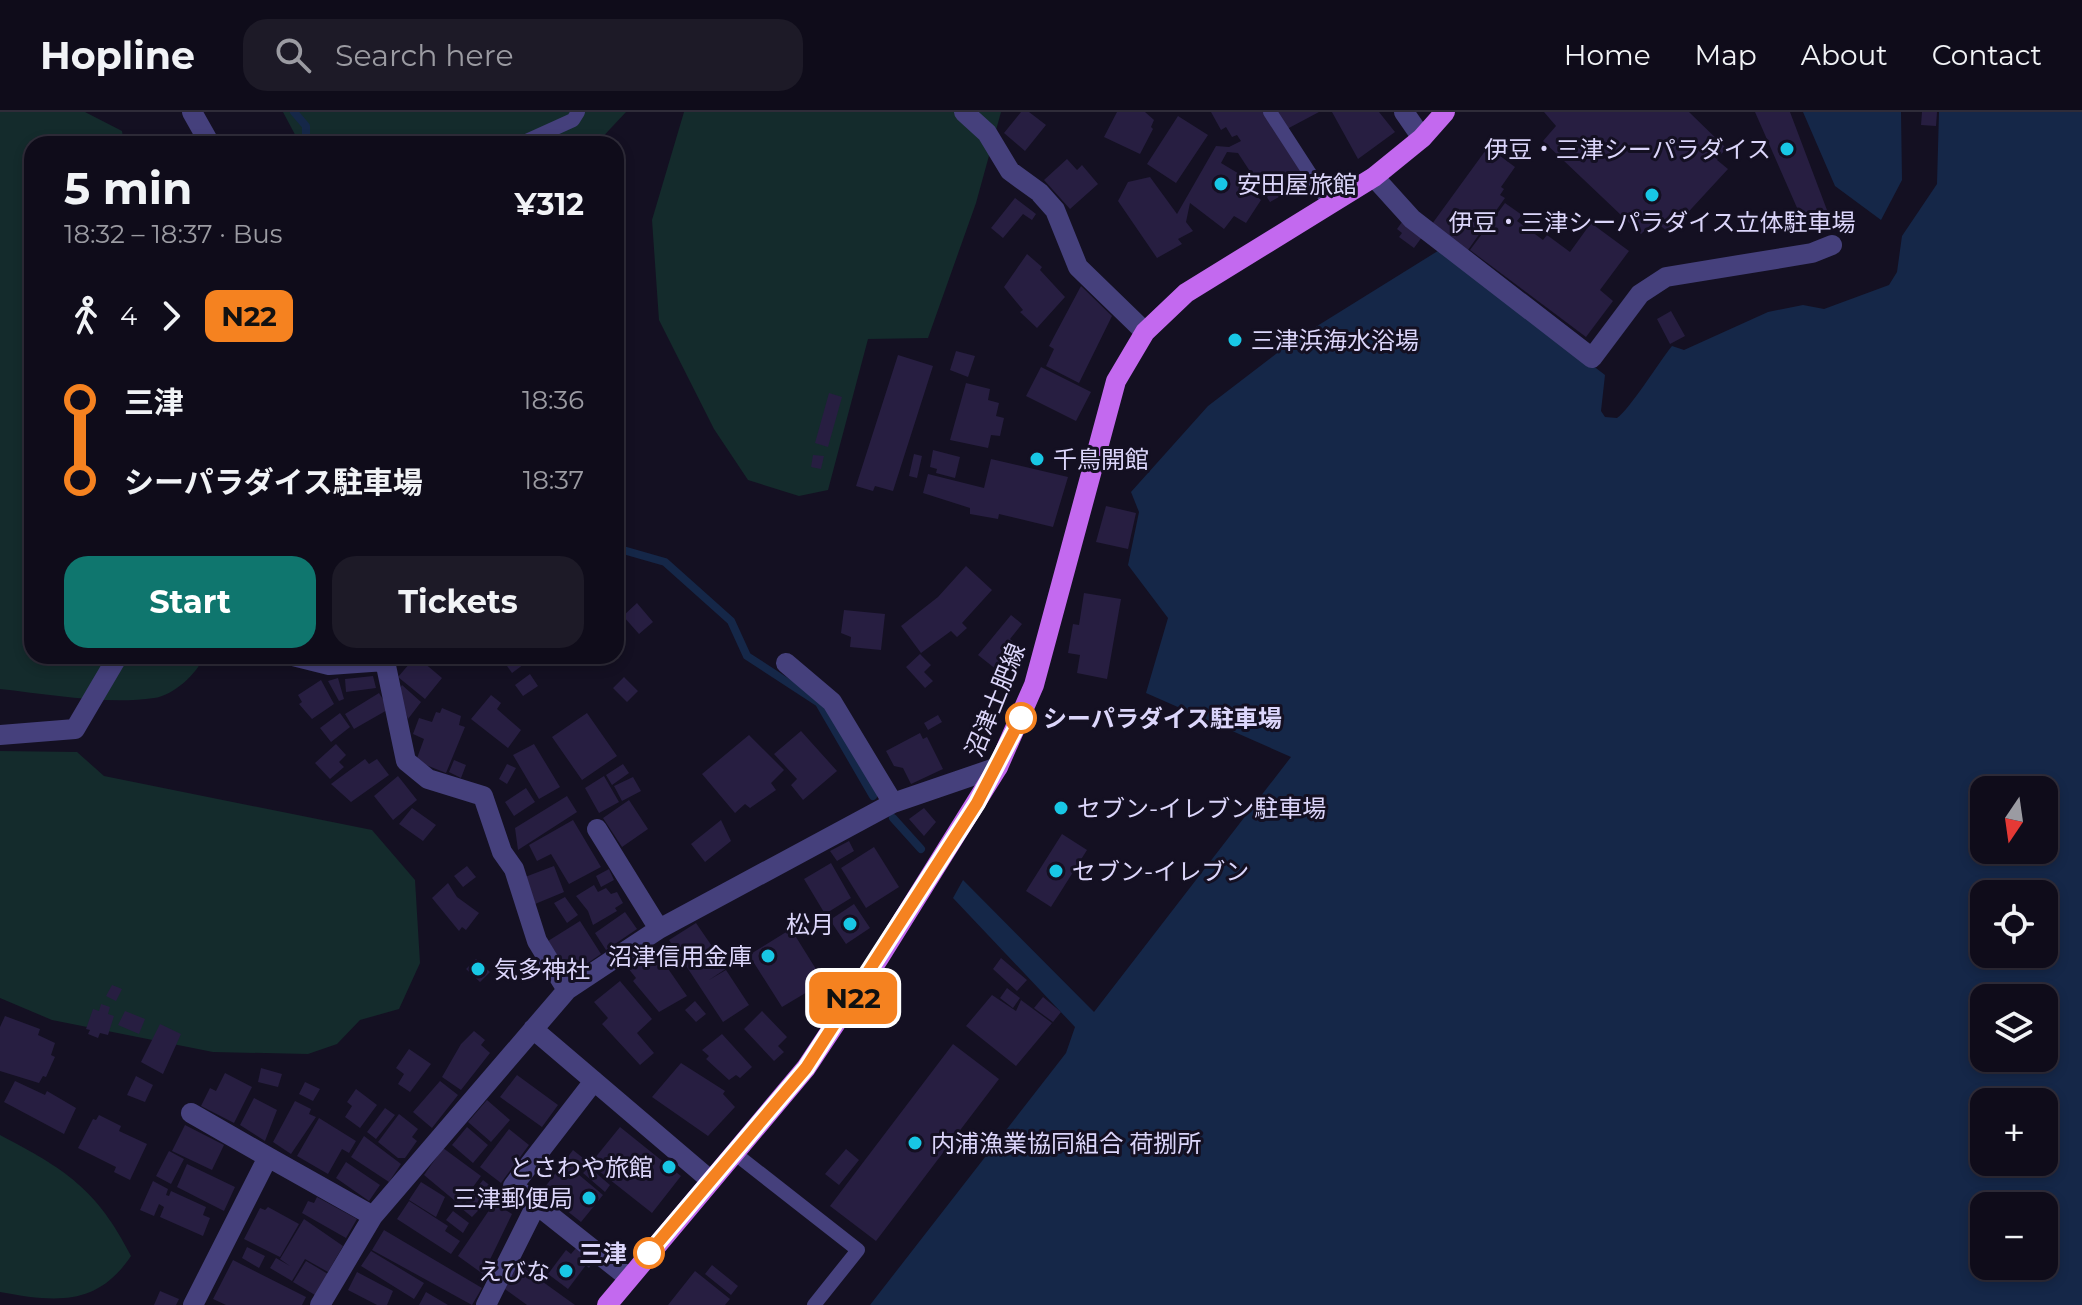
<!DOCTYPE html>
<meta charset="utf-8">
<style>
:root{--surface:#0f0c1a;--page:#1d1a27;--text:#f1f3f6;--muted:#9b9ba2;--line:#2f2c39;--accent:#0f766e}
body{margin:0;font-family:Montserrat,"Noto Sans JP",sans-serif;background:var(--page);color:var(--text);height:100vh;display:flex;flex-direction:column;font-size:30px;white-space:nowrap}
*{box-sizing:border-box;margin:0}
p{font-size:26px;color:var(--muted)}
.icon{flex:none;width:44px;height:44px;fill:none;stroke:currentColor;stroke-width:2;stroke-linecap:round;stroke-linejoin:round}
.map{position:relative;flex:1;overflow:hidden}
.side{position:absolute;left:24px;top:24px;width:600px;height:528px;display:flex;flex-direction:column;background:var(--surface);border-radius:24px;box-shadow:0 4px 12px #0003,0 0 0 2px var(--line)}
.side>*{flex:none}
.badge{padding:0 16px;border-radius:12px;font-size:28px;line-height:52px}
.needle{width:52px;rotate:193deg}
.tools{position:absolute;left:1970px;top:664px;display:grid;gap:16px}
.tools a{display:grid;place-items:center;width:88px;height:88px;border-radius:16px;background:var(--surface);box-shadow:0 4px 12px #0003,0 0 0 2px var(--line);font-size:40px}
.map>.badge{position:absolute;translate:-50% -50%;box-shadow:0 0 0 4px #fff}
.legs{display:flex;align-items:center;gap:12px;height:88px;padding:0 40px;font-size:26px}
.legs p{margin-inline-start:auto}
.head{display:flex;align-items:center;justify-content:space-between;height:136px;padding:0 40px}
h1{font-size:44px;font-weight:700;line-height:60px}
.action{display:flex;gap:16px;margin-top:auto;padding:16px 40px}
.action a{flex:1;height:92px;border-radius:24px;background:var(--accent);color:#fff;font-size:32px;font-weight:700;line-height:92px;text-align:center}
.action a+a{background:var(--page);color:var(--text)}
ul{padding:0 40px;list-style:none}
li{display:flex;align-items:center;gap:28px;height:80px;font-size:30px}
li i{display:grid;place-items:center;width:12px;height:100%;margin:0 10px;background:currentColor}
li i::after{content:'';width:20px;height:20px;margin:-10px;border:6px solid;border-radius:50%;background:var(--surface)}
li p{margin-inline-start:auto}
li:first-child i{background:linear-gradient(#0000 50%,currentColor 0)}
li:last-child i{background:linear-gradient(currentColor 50%,#0000 0)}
header{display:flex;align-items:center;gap:48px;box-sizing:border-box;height:112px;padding:0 40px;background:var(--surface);border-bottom:2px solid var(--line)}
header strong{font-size:38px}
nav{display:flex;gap:44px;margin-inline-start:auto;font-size:28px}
.search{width:560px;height:72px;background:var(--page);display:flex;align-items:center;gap:20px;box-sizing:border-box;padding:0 28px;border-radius:24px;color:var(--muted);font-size:30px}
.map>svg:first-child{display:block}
</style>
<header>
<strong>Hopline</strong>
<div class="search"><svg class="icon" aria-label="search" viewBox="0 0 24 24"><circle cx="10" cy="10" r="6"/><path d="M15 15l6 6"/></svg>Search here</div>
<nav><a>Home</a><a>Map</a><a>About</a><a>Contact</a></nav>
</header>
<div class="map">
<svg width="2082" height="1193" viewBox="0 0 2082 1193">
<rect width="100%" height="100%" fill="#141022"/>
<path fill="#142b2c" d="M0,0H85L122,19L124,32H32V544H204C198,561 173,584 154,586C107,593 47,582 0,577Z
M283,0H626L596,32H300Z
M684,0H1001L976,91L928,226L868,227L828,378L799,384L748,368L714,317L659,208L652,108Z
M0,639L77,640L104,664L372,718L415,768L420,851L399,897L360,908L337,932L308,942L213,940L52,908L0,886Z
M0,1023C65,1057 97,1077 131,1144C98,1193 59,1191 0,1180Z"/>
<path fill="#152748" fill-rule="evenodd" d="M1803,0H1901L1902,68L1881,108L1835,74Z
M1939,0H2082V1193H870L1066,941L1075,915L953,786L963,768L1094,900L1291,645L1146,581L1168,506L1128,453L1139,400L1131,380L1208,294L1293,229L1441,137L1605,263L1601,299L1605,305L1617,306C1630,297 1659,250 1672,234L1684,238L1768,200L1803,193L1824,197L1889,173L1897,160L1902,124L1937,72ZM1984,678H2044V738H1984ZM1984,782H2044V842H1984ZM1984,886H2044V946H1984ZM1984,990H2044V1050H1984ZM1984,1094H2044V1154H1984Z"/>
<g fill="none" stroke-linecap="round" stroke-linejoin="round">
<path stroke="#152748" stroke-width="8" d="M294,0L306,14V25L301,32
M616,436L665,450L731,509L747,544L819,591L873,684
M893,706L921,737"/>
</g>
<path fill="#271e41" d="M1021,0H1029L1046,13L1025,39L1004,21Z
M1117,0H1145L1154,8L1151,15L1153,17L1140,42L1104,25Z
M1211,0H1263L1311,67L1270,90L1238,41L1227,40L1221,51L1251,69L1246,75L1261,88L1246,111L1234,104L1224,117L1190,91L1186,110L1193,119L1178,127L1182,132L1157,146L1118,89L1128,70L1150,65L1177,102L1216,34L1229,35L1241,29L1237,23L1232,25L1226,15L1221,18Z
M1272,0H1319L1287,17Z
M1332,0H1379L1395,20L1358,47Z
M1544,0H1689L1726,36L1717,48L1728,57L1669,121L1655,109L1641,122L1543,29L1556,14Z
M1755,0H1790L1830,106L1805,114Z
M1922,0H1937L1936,14L1921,13Z
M1178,4L1208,23L1176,71L1147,52Z
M1488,35L1515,55L1501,75L1504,77L1500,83L1505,86L1468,138L1432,112Z
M1067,47L1077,58L1082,53L1098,72L1070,97L1044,68Z
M1015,86L1036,102L1032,108L1023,102L1003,126L991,116Z
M1505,91L1522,103L1517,109L1543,128L1547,123L1570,140L1591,111L1629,139L1600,178L1613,189L1586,225L1470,138Z
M1402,110L1422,125L1414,136L1399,125L1402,121L1397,117Z
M1027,142L1042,155L1040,158L1065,185L1037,216L1020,200L1023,198L1004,175Z
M1081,174L1112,204L1079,271L1046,254L1054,237L1049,234Z
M1671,199L1685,224L1670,232L1657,207Z
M956,239L975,244L968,265L950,258Z
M898,243L933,254L893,379L875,374L873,379L856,374Z
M1041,255L1091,280L1076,309L1026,284Z
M966,271L990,277L988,288L999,291L996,304L1004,306L1000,324L991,323L988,336L950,328Z
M829,281L842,285L828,335L815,331Z
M933,338L960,345L955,366L936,361L937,357L930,355Z
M914,342L922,344L917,366L909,364Z
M813,343L824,344L821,357L811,355Z
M991,347L1068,365L1053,415L999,402L998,407L970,402V396L923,381L928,362L984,376Z
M1106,394L1136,401L1128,437L1096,430Z
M966,454L992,478L962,511L967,516L957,525L951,519L921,541L901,514L938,485Z
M1084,481L1121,487L1107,567L1077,561L1080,543L1068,541L1073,512L1079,513Z
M637,491L653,510L639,522L623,504Z
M844,498L885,502L881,538L850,535L851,525L841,521Z
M1011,503L1022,512L1010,527L1017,533L997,558L978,543Z
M920,542L931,553L924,560L933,569L925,576L906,555Z
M416,544L442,566L425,587L398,565Z
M500,544H535L512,561Z
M530,562L538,574L523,584L515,573Z
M373,564L376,576L346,580L345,567Z
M624,565L638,579L627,590L613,576Z
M338,566L344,587L339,589L328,569Z
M321,568L334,592L312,607L299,592L302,590L298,583Z
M402,573L421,590L408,607L398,579Z
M379,581L389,597L354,617L345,602Z
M491,583L501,591L497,597L521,618L508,636L471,607Z
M442,596L461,604L459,613L465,615L446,661L416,649L424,627L413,622L419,606L432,610L436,600L440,601Z
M340,601L350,615L331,630L320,616Z
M587,601L617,644L582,668L552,625Z
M938,603L942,610L928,618L924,611Z
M801,619L837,659L803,688L791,673L797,667L774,642Z
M920,621L923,627L927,625L943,657L911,672L903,656L894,654L886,639Z
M749,623L784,658L771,671L776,678L750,696L745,692L735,701L702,662Z
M336,632L346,643L339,650L344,655L330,667L315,651Z
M534,632L560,675L539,687L513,643Z
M365,647L369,652L377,647L389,663L351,690L331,672Z
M454,648L466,653L461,666L449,660Z
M507,652L516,656L507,672L499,667Z
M623,652L629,661L612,673L606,663Z
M398,664L417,688L393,708L374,684Z
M604,664L619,690L599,701L585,676Z
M633,665L641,679L622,689L614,674Z
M526,676L535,690L514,704L505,690Z
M567,684L577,700L518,738L515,716Z
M629,688L648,717L622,735L603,706Z
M412,696L436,713L423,729L399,712Z
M924,696L936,710L924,724L909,707Z
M573,708L601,755L569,772L551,742L537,749L529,733Z
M721,708L731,729L705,750L691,732Z
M1062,722L1087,738L1051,795L1026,779Z
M849,729L854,739L837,749L830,739Z
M874,735L899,775L866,796L841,756Z
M831,751L851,786L825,802L804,767Z
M467,754L476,765L463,775L454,764Z
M554,754L564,780L535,792L525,765Z
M609,757L614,768L601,775L596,764Z
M448,771L457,785L479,801L466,818L462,815L459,819L432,786Z
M594,773L598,780L606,776L611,782L617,780L623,791L615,796L617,799L593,813L588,799L576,784Z
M565,785L578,803L567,811L554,791Z
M854,792L870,816L846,832L830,808Z
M625,800L637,817L606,838L595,821Z
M580,809L601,842L570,863L548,829Z
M696,811L727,856L709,868L726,858L749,893L723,910L669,828Z
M791,817L824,870L782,895L749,843Z
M655,838L687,884L659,900L633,869L636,866L628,856Z
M1001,846L1027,868L1017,879L993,857Z
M476,847L490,860L480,870L466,857Z
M620,869L652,907L637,921L654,941L640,953L602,912L608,906L594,890Z
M112,873L122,877L116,889L106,884Z
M1007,876L1020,886L1013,896L1000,886Z
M992,883L1016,899L1021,888L1052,911L1016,954L966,914Z
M1043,885L1061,900L1053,910L1034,896Z
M695,889L706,902L696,910L685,898Z
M101,892L110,895L108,902L114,904L108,923L100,921L98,926L88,922L90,918L86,917L93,897L99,899Z
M125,899L145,907L139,922L118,913Z
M762,899L787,925L778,934L784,940L774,949L744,917Z
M5,904L40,917L38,923L55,931L51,943L55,945L46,965L43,964L39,971L0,959V915Z
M160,912L181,922L163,962L141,950Z
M474,919L485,928L481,933L490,941L461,978L442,965L461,932Z
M722,922L752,955L740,966L736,963L729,968L706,947L709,944L702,938Z
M953,932L999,967L876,1129L830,1094Z
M409,937L431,952L410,980L398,972L404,962L396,956Z
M681,951L725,979L723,982L735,995L708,1024L652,985Z
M261,956L282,962L278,975L258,970Z
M225,961L252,975L234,1011L201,994L210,976L216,979Z
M517,963L558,993L542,1015L500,985Z
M136,964L153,973L145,990L127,983Z
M15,969L45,983L47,979L76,996L64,1022L4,990Z
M440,969L458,983L432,1016L413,1000Z
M305,970L320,977L313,989L299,982Z
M356,977L377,993L360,1016L345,1005L352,994L347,990Z
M254,986L277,998L265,1029L240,1013Z
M487,988L510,1008L491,1030L468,1010Z
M295,989L311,997L309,1002L316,1005L291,1042L273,1030Z
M385,996L395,1003L376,1027L367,1020Z
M399,1002L418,1017L412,1025L417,1029L405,1046H398L378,1030Z
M99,1003L121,1014L119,1019L147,1032L130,1068L114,1060L116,1055L78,1036L93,1007L96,1008Z
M319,1006L356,1029L349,1041L342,1037L328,1062L297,1044Z
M185,1013L224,1033L212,1058L172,1039Z
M467,1015L488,1033L473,1051L452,1033Z
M620,1015L681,1064L652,1101L590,1052Z
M509,1017L529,1033L501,1071L480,1055Z
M364,1024L401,1052L389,1070L351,1045Z
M443,1036L481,1064L460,1093L424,1063Z
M846,1037L859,1048L839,1073L825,1062Z
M573,1038L588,1050L578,1062L603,1083L581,1110L542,1079Z
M169,1039L184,1047L171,1072L156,1064Z
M346,1050L380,1073L369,1089L336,1066Z
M187,1052L235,1075L224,1099L177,1075Z
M589,1055L610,1073L605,1080L583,1061Z
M483,1068L497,1079L472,1105L461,1096Z
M153,1069L168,1077L166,1083L169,1084L171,1079L206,1095L203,1103L210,1106L203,1124L160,1105L164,1095L159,1092L154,1104L140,1098Z
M421,1070L445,1085L436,1105L409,1088Z
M317,1085L357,1107L346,1126L302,1101L308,1089L314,1091Z
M409,1089L448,1114L445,1119L460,1129L451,1142L397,1107Z
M494,1091L512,1102L483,1162L458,1144Z
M268,1095L299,1112L280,1145L244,1127L260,1096L265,1098Z
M453,1099L469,1111L463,1121L446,1108Z
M304,1107L343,1134L328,1160L305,1147L292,1169L270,1156L276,1146L290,1154L280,1147Z
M384,1118L482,1176L472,1193L372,1138Z
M247,1135L265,1144L259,1156L242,1146Z
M576,1136L593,1150L589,1156L586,1153L568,1177L548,1162L566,1138L571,1142Z
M371,1139L424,1171L414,1187L361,1154Z
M233,1148L306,1185L302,1193H226L213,1187Z
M306,1149L328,1162L315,1183L293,1170Z
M518,1152L575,1193H527L502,1175Z
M712,1153L738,1174L731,1183L705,1162Z
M695,1159L730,1187L725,1193H668Z
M357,1160L393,1179L387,1193H377L348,1178Z
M160,1179L179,1187L176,1193H154Z
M426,1180L448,1193H419Z"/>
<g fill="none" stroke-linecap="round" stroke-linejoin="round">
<path stroke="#45407c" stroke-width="14" d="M1270,0L1329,91
M520,32L573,8L578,0
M733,1040L858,1138L814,1193"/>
<path stroke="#45407c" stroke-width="20" d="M192,0L210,32
M964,0L987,21L1010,59L1039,80L1055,98L1078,155L1145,220
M1404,0L1422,26
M1374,65L1412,107L1592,246L1640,182L1666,165L1812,141L1832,133
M293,544L329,553L385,549L406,649L428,667L483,684L502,740L514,757L537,829L567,878
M786,551L832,590L893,691
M0,623L75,617L118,544
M597,717L659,817
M533,917L709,1067
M594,969L513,1074L629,1166
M191,1001L268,1045
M193,1193L268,1045L373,1104
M320,1193L373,1104L567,878L659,817L893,691L998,655
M486,1193L536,1093"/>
<path stroke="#c369ef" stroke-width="20" d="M607,1193L806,956L879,846L998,655L1034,573L1116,269L1145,220L1186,181L1374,65L1422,26L1445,0"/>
</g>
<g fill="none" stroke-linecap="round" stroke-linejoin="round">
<g stroke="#fff" stroke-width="18">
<path id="line-1" d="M649,1141L806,956L977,691L1021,606"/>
</g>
<use href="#line-1" stroke="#f58220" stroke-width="12"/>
</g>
<g fill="#18c7e5" stroke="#141022" stroke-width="3">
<circle cx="1787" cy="37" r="8"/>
<circle cx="1221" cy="72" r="8"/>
<circle cx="1652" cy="83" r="8"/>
<circle cx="1235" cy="228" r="8"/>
<circle cx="1037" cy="347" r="8"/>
<circle cx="1061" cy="696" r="8"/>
<circle cx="1056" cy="759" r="8"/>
<circle cx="850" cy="812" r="8"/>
<circle cx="768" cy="844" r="8"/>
<circle cx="478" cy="857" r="8"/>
<circle cx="915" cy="1031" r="8"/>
<circle cx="669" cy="1055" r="8"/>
<circle cx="589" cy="1086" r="8"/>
<circle cx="566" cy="1159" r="8"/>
</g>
<g fill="#fff" stroke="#f58220" stroke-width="4">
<circle cx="1021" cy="606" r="14"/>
<circle cx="649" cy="1141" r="14"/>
</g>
<g text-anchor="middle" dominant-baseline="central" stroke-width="6" stroke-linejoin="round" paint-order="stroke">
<g font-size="24" fill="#dcd6fb" stroke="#141022" text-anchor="start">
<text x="1771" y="37" text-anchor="end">伊豆・三津シーパラダイス</text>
<text x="1237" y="72">安田屋旅館</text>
<text x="1652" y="110" text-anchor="middle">伊豆・三津シーパラダイス立体駐車場</text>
<text x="1251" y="228">三津浜海水浴場</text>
<text x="1053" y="347">千鳥開館</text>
<text x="1077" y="696">セブン-イレブン駐車場</text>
<text x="1072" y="759">セブン-イレブン</text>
<text x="834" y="812" text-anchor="end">松月</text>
<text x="752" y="844" text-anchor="end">沼津信用金庫</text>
<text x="494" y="857">気多神社</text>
<text x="931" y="1031">内浦漁業協同組合 荷捌所</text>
<text x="653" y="1055" text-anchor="end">とさわや旅館</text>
<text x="573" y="1086" text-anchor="end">三津郵便局</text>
<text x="550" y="1159" text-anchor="end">えびな</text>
</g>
<g font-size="24" fill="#dcd6fb" stroke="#141022">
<text transform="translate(995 588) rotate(-68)">沼津土肥線</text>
</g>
<g font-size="24" font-weight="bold" fill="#dcd6fb" stroke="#141022" text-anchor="start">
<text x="1043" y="606">シーパラダイス駐車場</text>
<text x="627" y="1141" text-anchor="end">三津</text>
</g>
</g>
</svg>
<div class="tools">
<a><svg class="needle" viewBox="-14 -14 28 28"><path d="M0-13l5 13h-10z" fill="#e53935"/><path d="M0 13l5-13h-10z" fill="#9b9ba2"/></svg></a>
<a><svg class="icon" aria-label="locate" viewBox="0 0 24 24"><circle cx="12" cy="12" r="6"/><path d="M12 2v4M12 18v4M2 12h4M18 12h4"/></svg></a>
<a><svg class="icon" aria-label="layers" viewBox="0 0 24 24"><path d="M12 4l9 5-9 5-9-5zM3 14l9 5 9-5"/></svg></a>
<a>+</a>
<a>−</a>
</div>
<b class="badge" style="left:853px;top:886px;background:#f58220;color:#111">N22</b>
<section class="side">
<div class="head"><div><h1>5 min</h1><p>18:32 – 18:37 · Bus</p></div><b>¥312</b></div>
<div class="legs"><svg class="icon" aria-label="walk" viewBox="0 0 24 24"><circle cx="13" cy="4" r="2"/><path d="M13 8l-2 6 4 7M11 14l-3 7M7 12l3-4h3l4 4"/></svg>4<svg class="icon" aria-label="forward" viewBox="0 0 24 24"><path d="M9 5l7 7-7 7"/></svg><b class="badge" style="background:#f58220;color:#111">N22</b></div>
<ul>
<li><i style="color:#f58220"></i><b>三津</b><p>18:36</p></li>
<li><i style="color:#f58220"></i><b>シーパラダイス駐車場</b><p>18:37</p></li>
</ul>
<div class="action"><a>Start</a><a>Tickets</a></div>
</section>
</div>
